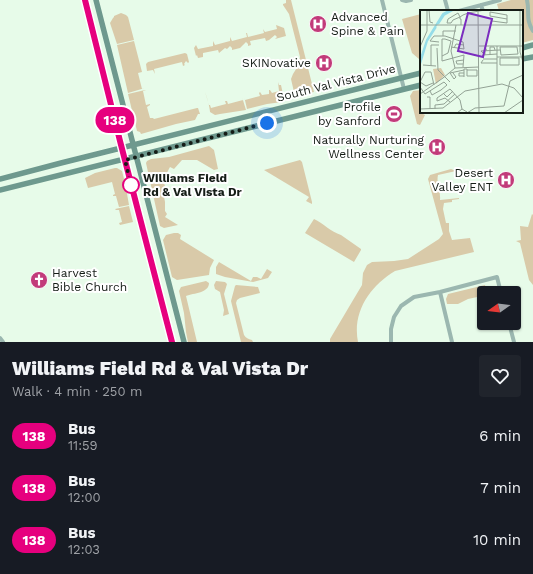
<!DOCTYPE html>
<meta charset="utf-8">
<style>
:root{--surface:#171b24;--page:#20242c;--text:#f1f3f6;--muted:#9ea1a6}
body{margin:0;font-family:"Work Sans",sans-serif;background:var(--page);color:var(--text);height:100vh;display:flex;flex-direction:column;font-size:15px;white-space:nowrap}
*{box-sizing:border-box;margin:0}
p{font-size:13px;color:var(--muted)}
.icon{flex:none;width:22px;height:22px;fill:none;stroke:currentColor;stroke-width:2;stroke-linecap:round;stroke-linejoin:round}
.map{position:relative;height:342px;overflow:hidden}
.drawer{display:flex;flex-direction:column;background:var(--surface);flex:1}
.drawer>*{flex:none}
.badge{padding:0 8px;border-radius:13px;font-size:14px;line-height:26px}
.needle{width:26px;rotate:256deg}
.fabs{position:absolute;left:477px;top:286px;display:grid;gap:8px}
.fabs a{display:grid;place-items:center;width:44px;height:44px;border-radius:4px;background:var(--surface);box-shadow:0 1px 3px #0004;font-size:20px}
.you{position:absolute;width:20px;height:20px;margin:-10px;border:3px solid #fff;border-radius:50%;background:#1a73e8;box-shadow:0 0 0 6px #1a73e833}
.map>.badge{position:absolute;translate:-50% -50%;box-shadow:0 0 0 2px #fff}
.round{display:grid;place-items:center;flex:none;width:42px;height:42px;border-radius:4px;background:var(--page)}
.headline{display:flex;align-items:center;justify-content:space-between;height:68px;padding:0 12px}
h1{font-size:19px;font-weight:800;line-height:30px}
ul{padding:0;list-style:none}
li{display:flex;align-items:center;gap:12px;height:52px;padding:0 12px}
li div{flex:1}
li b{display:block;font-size:15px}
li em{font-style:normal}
li .badge{min-width:44px;font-weight:700;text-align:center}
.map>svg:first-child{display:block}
</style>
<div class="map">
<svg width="533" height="342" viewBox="0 0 533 342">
<rect width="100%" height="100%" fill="#e7fbe9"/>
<path fill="#d9caa9" d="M286,0H291L314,92L300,95L296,93L295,91L294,92L291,79L293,74L298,66L300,57L289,14L283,5V4L286,3Z
M511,0H533V40L522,43V11H499L497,4Z
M121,13L126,15L128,17L134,40L117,44L110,23L113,18L114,17V16Z
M421,14V59H419L412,53L402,19Z
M276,25L284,28L286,36L275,39L277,37L275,35L269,40L266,41L265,38L250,41L251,45L248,46V44L246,42L240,48L232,50V48L230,46L227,49L225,48L219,53L218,50L203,53V57L198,58L197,55L196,56L194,48L196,45L198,49L213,46V41L215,45L230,41V37L232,41L247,37L246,33H247L248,37L264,33L263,29L265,32L277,29Z
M134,41L142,72L138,73L142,89L145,88L128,93L117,45Z
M185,53L187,54L189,62L188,63L186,61L184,64L185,65L183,66L182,62L154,69L155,74L153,70L147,71L146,64L148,62Z
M278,82L279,85H281L284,99L282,102L267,104L247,109L244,96L245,100L260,96L259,93L260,92L262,95L269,94V90H270L272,93L279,91Z
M145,90H146L143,91L146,105L150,104V105L147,107L150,118H153L154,119L197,108H198L200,114H198L195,120L176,124L141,134L140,132L137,131L128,94Z
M421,90V113L425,115L420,125L417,124L410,96L413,91Z
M205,92L209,105H210L211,108L226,104L225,101H227L228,104L243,100L242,97L246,110L220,114L215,115L210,112C210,108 207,97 205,92Z
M209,146L214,150L218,169L214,170L197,160H182L174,169L170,167L162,182L165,185L163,191L165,202V211L167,214L165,217L178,225L164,228L160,226L146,163L147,161L151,159L169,157Z
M300,160L302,162L312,202V204L306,201L309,197L264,170Z
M115,168H117L122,171L125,183L124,184L125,188H126L129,205L119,207L116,196H113V195L115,194L112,182L88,188L85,178L95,173Z
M451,169L456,171L438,175C436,184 441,192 440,200L459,198V199L452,200V202L444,203L443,209L446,223H449V231L452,240L470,238L474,252L395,271C370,286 352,312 358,342H330V339L362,285L363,273L367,265L372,262L394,261L408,259L439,239L443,234L428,179L430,175Z
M129,206L133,222L120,225L119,223L122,222L119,210H116L115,209Z
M532,214L533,215V285L529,280L520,243L516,241L521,240L520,226L528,227Z
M314,219C323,223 331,232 341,235L361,249V250L354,262L305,233Z
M174,233H178L181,235L180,239L214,260L210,268L209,275L177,280L172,277L163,240L166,235Z
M219,262L251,281L253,277H257L261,279L267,269L272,272L268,278L253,282L225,277L216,274V267Z
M206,281L209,283C209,293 194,293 186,296L197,342H188L186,332L184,313L179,291L181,287Z
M216,281L225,282L227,284L224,294L229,314L223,316L224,310L220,292L215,289L214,285Z
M236,285L258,287L260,293L240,298L237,300L236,303L244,335C246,338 248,339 252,340L253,342H241L231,301L235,286Z
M485,285L486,291L482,296L468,299L458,304H447L446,299L448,294Z"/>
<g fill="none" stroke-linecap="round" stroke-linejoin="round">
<path stroke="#9bb7b0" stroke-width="4" d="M382,0L404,89
M402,0L406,1L411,0
M445,0L448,11
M527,0C530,13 525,18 533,31
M481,5L483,11
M459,11L500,0
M440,292L452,342
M509,323L514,342
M0,338L3,342
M391,342V329L394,317L401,306L414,297L440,292L497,277L501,293"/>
<path stroke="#6e998e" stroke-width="5.5" d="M85,0L122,148L172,342
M96,0L184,342
M522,48L533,45
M522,59L533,57
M0,179L61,163L421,73
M0,190L421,85"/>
</g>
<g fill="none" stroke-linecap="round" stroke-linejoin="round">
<g stroke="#fff" stroke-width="9">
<path id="line" d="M85,0L120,141L172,342"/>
</g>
<use href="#line" stroke="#e6007e" stroke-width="6"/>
<path stroke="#151c16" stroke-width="4" stroke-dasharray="0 7.2" d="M131,185L125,160L267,123"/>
</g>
<defs>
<g id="hospital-disc" transform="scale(0.9)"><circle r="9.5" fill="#c23b7a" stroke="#fff"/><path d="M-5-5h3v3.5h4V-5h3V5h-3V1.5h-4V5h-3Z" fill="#fff"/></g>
<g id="stadium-disc" transform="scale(0.9)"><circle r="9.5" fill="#c23b7a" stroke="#fff"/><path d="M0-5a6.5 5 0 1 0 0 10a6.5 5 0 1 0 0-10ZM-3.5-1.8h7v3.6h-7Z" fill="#fff"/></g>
<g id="church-disc" transform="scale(0.9)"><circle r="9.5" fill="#c23b7a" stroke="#fff"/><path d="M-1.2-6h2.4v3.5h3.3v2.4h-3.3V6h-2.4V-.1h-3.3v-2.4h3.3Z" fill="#fff"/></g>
</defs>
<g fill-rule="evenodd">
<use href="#hospital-disc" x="318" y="24"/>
<use href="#hospital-disc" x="324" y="63"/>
<use href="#stadium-disc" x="394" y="114"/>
<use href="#hospital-disc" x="437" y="147"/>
<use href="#hospital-disc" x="506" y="180"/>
<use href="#church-disc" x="39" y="280"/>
</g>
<circle fill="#fff" stroke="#e6007e" stroke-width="2" cx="131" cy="185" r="8"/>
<g text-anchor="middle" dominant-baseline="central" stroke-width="4" stroke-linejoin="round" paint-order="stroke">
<g font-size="12" fill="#151c16" stroke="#fff" text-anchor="end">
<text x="331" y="17" text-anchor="start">Advanced<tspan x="331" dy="14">Spine &amp; Pain</tspan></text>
<text x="311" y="63">SKINovative</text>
<text x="381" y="107">Profile<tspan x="381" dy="14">by Sanford</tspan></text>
<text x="424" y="140">Naturally Nurturing<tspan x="424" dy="14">Wellness Center</tspan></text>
<text x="493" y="173">Desert<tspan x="493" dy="14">Valley ENT</tspan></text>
<text x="52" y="273" text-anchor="start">Harvest<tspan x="52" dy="14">Bible Church</tspan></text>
</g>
<g font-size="12" fill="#151c16" stroke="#fff">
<text transform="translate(336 83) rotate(-14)">South Val Vista Drive</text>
</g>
<g font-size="12" font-weight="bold" fill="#151c16" stroke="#fff" text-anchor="start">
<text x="143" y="178">Williams Field<tspan x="143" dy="14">Rd &amp; Val Vista Dr</tspan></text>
</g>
</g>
<g transform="translate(420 10)">
<rect width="103" height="103" fill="#e7fbe9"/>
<path d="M21,58L25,65L16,74L13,59Z" fill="#d9caa9"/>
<path fill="none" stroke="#95dde8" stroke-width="2" d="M18,14L24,5L33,0M0,51L7,30L23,4L30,0M0,54L7,31L16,17"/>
<path fill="none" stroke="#93a295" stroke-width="1" d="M9,0L10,12L13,13M58,0L59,103M100,0V42L103,52M72,11L87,13V5L70,2V6L87,9M0,15H103M41,15V9H40V7L38,3L28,9L27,13H31L33,10L40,7L43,5L48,3L65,0M23,26V21H36M19,32L10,31L14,26H25L43,32L44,39L31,37M59,36H103M77,36V74M0,37L7,21V0M80,37H97L98,44L81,45ZM17,38L18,60L30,72M34,38L36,34L44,35M63,43L61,41L80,40M63,45L77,44M65,45V37L67,41M70,45V37H74L75,40M22,46L28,43L31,31L25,29H22V51L44,45L43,57M77,47H101M80,48H99V55H80ZM63,49H77M63,50L61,53H77M43,54H37L36,51L44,50M3,55L16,56M11,56V35H19M35,58L31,41L36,15M33,63L36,67L34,69L30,63L44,60M44,63H39V66H44M47,66H57V60H47M44,67V59H47V66M23,68L35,58L59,57M0,72L5,62H11L14,75M0,72L6,76L13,73M0,77L5,84L24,72M10,81L12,85L21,80L27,75L24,72M0,84L23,68M24,84L27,87L33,81M7,87H10V99M30,92L25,88L17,91V88L30,79L40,90L42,99M0,99L23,98L45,81L82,74L94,78L103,88M15,99V95L24,94L35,84M37,103L42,99L47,102M47,103L55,98L84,96L90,71L103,65M84,103L103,90"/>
<path fill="#7b2cbf" fill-opacity="0.15" stroke="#7b2cbf" stroke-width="2" d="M48,3L72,9L63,47L38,41Z"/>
<rect width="103" height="103" fill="none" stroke="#151c16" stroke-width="2"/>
</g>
</svg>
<div class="fabs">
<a><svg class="needle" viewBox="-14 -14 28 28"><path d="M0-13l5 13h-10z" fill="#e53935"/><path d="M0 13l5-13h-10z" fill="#9ea1a6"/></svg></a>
</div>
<div class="you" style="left:267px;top:123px"></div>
<b class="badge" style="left:115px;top:120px;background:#e6007e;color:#fff">138</b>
</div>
<section class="drawer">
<div class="headline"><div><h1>Williams Field Rd &amp; Val Vista Dr</h1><p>Walk · 4 min · 250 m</p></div><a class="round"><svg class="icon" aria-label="heart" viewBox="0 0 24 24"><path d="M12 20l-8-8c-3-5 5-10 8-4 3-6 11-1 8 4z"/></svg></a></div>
<ul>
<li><span class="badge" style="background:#e6007e;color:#fff">138</span><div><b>Bus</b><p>11:59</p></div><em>6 min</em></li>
<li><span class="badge" style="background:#e6007e;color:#fff">138</span><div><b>Bus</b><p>12:00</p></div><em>7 min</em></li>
<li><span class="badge" style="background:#e6007e;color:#fff">138</span><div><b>Bus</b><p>12:03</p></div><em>10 min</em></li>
</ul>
</section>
